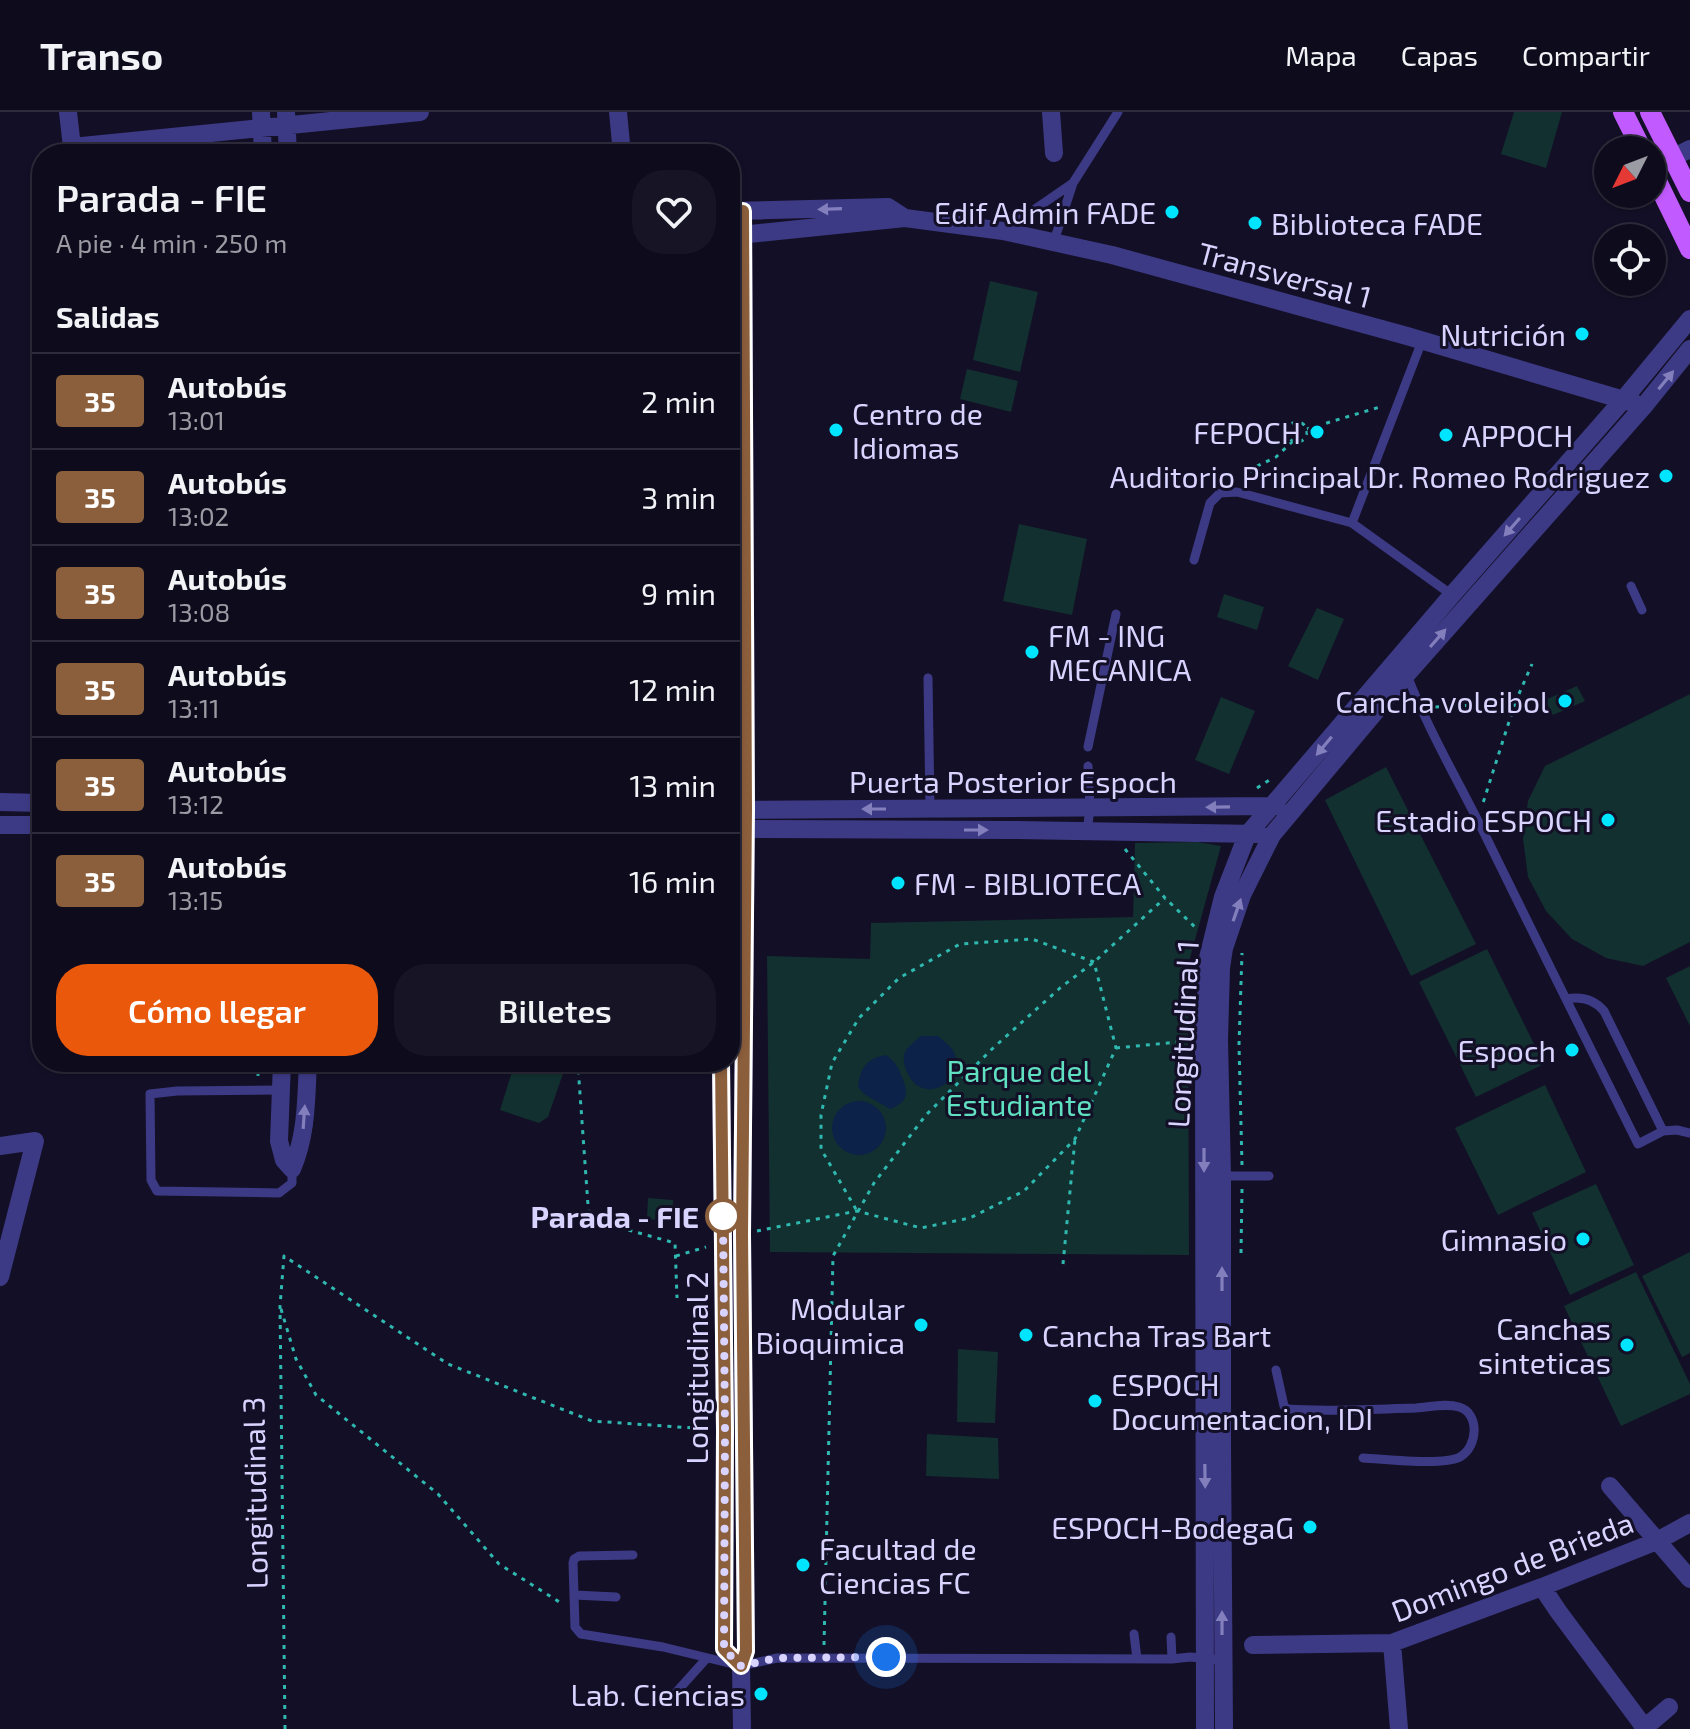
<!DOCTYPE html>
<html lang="es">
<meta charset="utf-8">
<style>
:root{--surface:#0e0b1c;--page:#171425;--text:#f1f3f6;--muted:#9b9ba3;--line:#2e2b3b;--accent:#ea580c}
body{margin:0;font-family:"Exo 2",sans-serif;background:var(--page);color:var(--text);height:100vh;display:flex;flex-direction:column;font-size:30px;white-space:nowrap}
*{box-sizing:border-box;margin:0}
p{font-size:26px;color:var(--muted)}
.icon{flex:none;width:44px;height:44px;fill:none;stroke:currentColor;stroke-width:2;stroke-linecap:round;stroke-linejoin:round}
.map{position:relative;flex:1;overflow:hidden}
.sheet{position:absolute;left:32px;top:32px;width:708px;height:928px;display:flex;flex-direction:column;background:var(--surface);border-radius:32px;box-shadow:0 2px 6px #0004,0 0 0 2px var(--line)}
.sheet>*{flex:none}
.badge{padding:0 16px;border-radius:6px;font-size:28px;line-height:52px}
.needle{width:52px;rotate:228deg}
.controls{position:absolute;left:1594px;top:24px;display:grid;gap:16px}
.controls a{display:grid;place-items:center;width:72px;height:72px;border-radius:50%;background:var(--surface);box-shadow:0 2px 6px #0004,0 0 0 2px var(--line);font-size:40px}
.you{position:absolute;width:40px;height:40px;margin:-20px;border:6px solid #fff;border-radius:50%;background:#1a73e8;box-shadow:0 0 0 12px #1a73e833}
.map>.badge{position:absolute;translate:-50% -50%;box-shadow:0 0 0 4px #fff}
h2{padding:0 24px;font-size:30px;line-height:72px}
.round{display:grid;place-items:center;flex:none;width:84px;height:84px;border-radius:32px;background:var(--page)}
.headline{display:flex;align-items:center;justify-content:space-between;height:136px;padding:0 24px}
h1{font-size:38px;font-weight:600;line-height:60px}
.action{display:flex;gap:16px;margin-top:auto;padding:16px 24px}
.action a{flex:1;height:92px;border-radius:32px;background:var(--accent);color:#fff;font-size:32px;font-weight:600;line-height:92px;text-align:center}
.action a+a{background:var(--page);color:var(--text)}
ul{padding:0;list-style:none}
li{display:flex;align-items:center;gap:24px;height:96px;padding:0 24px;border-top:2px solid var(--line)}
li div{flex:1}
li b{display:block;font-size:30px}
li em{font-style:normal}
li .badge{min-width:88px;font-weight:700;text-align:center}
header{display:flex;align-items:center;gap:48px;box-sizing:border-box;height:112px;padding:0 40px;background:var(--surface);border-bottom:2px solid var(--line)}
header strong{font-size:38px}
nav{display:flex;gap:44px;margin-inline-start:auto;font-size:28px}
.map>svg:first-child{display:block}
</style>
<header>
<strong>Transo</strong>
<nav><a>Mapa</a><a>Capas</a><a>Compartir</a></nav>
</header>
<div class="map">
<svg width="1690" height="1617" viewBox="0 0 1690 1617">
<rect width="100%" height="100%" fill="#130f26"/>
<path fill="#12302f" d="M1514,0H1562L1546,56L1501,42Z
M990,169L1038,180L1020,260L973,248Z
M967,257L1018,269L1011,300L960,287Z
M1019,412L1087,427L1072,503L1003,489Z
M1224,482L1264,495L1257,518L1217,505Z
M1317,496L1344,507L1318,568L1288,554Z
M1577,574L1585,589L1553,603L1545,588Z
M1690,582V830L1643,854L1606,846L1572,827L1546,799L1528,765L1523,727L1528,689L1545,654Z
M1221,585L1255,599L1229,662L1195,648Z
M1386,655L1476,832L1411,864L1325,688Z
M1197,730L1221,734L1188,853L1189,1143L770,1140L767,844L870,847L871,811L1133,805L1135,731Z
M1487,837L1544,952L1476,985L1419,870Z
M1690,854V914L1666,866Z
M515,950H563L566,953L548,1005L539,1011L500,998Z
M1545,973L1586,1060L1498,1103L1455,1016Z
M1596,1072L1634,1153L1570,1183L1532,1101Z
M648,1086L673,1088L672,1109L647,1107Z
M1690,1140V1241L1682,1245L1642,1164Z
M1636,1160L1690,1272V1282L1621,1314L1564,1194Z
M958,1237L998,1240L995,1311L957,1310Z
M927,1322L998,1326L999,1367L926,1364Z"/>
<path fill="#0c2248" d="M921,924H938C942,928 949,932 952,937C972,967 922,997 907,960C899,940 907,936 921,924Z
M886,943C895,949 898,955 902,965C909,982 908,990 890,997L864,982L858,975C860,956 867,946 886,943Z
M832 1016a27 27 0 1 1 54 0a27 27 0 1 1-54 0Z"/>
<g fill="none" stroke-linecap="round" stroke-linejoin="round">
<path stroke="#2fb8b0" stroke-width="3" stroke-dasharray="4 6" stroke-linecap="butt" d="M1287 320a10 10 0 1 1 20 0a10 10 0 1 1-20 0Z
M1307,317L1383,294
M1248,370L1251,357L1276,345L1293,329
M1515,591L1532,552
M1435,595L1515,591L1483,691
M1257,676L1271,667
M1125,737L1165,786L1197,817
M1116,936L1188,929
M258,950V966
M574,950L578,954L589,1107L675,1131L677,1186
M1242,1053L1239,933L1242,841
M757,1119L857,1099L921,1116L970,1106L1024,1079L1075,1027L1116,936L1094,850L1032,827L960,832L899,866L859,906L832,951L821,1003V1037L857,1099
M1241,1141L1242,1077
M676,1144L706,1135
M1063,1152L1075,1027
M281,1197L296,1247L316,1283L438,1382L499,1452L561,1491
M824,1533L833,1144L874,1071L926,1003L992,937L1060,876L1094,850L1165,786
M285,1617L280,1194L284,1144L448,1252L592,1309L708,1317"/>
<path stroke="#3d3a85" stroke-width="9" d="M1003,119L1073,71
M1054,129L1073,71L1118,0
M1352,411L1422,229
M1194,448L1210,391L1220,381L1237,380L1352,411L1452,483
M1631,474L1642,498
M1407,563C1429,620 1460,672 1487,727C1537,829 1587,930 1638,1032L1663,1019L1604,899C1594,887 1581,884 1566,887
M928,566L930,697
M1088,635L1116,502
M1087,719L1090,697L1088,654
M282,978L177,979L150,982L151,1068L157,1079L279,1081L292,1071V1057
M1663,1019L1677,1018L1690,1021
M1222,1064H1269
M1276,1258L1284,1294L1288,1297C1328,1300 1376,1297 1416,1296C1430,1295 1446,1291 1459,1295C1480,1301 1478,1335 1460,1345C1442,1354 1386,1347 1363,1346
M633,1443L579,1444L574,1447L573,1451L575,1515L581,1522L663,1535L741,1554L777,1546L1172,1547L1190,1545L1222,1548
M574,1483L616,1485
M1134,1522L1137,1547
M1171,1525L1172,1547
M671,1586L706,1547"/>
<path stroke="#3d3a85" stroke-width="18" d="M68,0L72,35L420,0
M261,0L263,42
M286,0L288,42
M618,0L622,42
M1051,0L1054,41
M1672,46L1690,37
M730,99L888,95L905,106
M730,124L905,106L1003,119L1112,143L1407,224L1634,291
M0,690L42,691
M730,698L1277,694
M0,713H42
M730,717L1011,718L1259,722
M282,950L279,1029L284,1048L292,1057C307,1022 306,988 308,950
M721,950L725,1318L724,1537L741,1554
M0,1034L35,1029L0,1165
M1610,1374L1690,1467
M1542,1475L1558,1499L1645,1616
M1392,1531L1399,1617
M1253,1533L1392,1531L1542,1475L1657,1429L1690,1411
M742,1617L741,1554L746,1539L742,1122L746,698L743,99
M1205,1617L1204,928L1208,846L1223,785L1247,723L1452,483L1623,288L1690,207
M1224,1617L1222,1333V1064L1219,928L1221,856L1224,836L1242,783L1272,723L1407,562L1644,294L1690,237
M1643,1617L1669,1595"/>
<path stroke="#c25bff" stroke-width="20" d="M1623,0L1642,38
M1650,0L1690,80
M1652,59L1690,137"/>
</g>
<defs><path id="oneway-solid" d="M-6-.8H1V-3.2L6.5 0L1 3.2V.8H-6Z" transform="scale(2)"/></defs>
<g fill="#837fbc">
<use href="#oneway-solid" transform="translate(830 97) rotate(178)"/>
<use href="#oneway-solid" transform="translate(1666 268) rotate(-51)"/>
<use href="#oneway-solid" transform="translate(1512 415) rotate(131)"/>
<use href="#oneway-solid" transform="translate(1438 526) rotate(-49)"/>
<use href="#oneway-solid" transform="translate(1324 634) rotate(130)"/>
<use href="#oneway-solid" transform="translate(1218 695) rotate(179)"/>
<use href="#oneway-solid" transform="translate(874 697) rotate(180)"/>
<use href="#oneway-solid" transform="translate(976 718)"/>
<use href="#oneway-solid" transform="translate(1237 798) rotate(-71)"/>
<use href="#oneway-solid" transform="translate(304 1005) rotate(-86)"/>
<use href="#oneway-solid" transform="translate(1204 1048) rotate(90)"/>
<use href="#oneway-solid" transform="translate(1222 1167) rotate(-90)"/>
<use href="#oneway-solid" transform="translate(1205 1364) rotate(89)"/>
<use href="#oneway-solid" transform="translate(1222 1511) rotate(-90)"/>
</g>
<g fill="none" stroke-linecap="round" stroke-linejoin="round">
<g stroke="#fff" stroke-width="18">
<path id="line" d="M721,950L725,1318L724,1537L741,1554L746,1539L742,1122L746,698L743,99"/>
</g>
<use href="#line" stroke="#8b5e3c" stroke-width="12"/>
<path stroke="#d9d4ff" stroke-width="8" stroke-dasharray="0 14.4" d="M723,1104V1102L725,1318L724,1537L741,1554L777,1546L886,1545"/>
</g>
<g fill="#00e5ff" stroke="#130f26" stroke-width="3">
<circle cx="1172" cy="100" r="8"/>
<circle cx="1255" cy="111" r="8"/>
<circle cx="1582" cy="222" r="8"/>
<circle cx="836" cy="318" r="8"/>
<circle cx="1317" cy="320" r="8"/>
<circle cx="1446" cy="323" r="8"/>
<circle cx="1666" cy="364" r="8"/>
<circle cx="1032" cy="540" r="8"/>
<circle cx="1565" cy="589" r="8"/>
<circle cx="1608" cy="708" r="8"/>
<circle cx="898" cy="771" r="8"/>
<circle cx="1572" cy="938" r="8"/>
<circle cx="1583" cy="1127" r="8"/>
<circle cx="921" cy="1213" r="8"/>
<circle cx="1026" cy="1223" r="8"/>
<circle cx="1627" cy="1233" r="8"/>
<circle cx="1095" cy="1289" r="8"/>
<circle cx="1310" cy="1415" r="8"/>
<circle cx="803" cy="1453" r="8"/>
<circle cx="761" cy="1582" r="8"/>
</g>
<circle fill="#fff" stroke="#8b5e3c" stroke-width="4" cx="723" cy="1104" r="16"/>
<g text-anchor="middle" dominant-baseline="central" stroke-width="6" stroke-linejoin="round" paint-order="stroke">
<g font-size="30" fill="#d9d4ff" stroke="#130f26" text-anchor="end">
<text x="1156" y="100">Edif Admin FADE</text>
<text x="1271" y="111" text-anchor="start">Biblioteca FADE</text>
<text x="1566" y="222">Nutrición</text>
<text x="852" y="301" text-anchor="start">Centro de<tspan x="852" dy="34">Idiomas</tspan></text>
<text x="1301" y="320">FEPOCH</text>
<text x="1462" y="323" text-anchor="start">APPOCH</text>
<text x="1650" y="364">Auditorio Principal Dr. Romeo Rodriguez</text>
<text x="1048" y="523" text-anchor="start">FM - ING<tspan x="1048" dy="34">MECANICA</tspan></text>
<text x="1549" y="589">Cancha voleibol</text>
<text x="1592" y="708">Estadio ESPOCH</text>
<text x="914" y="771" text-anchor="start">FM - BIBLIOTECA</text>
<text x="1556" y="938">Espoch</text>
<text x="1567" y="1127">Gimnasio</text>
<text x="905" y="1196">Modular<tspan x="905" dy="34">Bioquimica</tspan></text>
<text x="1611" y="1216">Canchas<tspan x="1611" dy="34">sinteticas</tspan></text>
<text x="1042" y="1223" text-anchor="start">Cancha Tras Bart</text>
<text x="1111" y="1272" text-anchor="start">ESPOCH<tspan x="1111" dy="34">Documentacion, IDI</tspan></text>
<text x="1294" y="1415">ESPOCH-BodegaG</text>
<text x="819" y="1436" text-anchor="start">Facultad de<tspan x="819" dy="34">Ciencias FC</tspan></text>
<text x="745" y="1582">Lab. Ciencias</text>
</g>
<g font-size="30" fill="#d9d4ff" stroke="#130f26">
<text transform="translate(1285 162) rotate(15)">Transversal 1</text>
<text x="1013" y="669">Puerta Posterior Espoch</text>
<text transform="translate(1182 922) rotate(-87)">Longitudinal 1</text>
<text transform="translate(696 1256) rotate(-90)">Longitudinal 2</text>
<text transform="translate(254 1381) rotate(-91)">Longitudinal 3</text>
<text transform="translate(1512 1454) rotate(-21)">Domingo de Brieda</text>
</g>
<g font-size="30" fill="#5fe0c0" stroke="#130f26">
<text x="1019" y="958">Parque del<tspan x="1019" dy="34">Estudiante</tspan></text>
</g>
<g font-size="30" font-weight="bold" fill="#d9d4ff" stroke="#130f26" text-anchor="end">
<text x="699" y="1104">Parada - FIE</text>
</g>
</g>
</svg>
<div class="controls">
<a><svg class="needle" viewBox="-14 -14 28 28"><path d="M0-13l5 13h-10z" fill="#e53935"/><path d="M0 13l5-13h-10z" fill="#9b9ba3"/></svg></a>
<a><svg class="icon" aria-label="locate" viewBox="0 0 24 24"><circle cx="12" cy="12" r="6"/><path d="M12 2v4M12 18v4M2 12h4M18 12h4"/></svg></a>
</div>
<div class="you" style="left:886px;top:1545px"></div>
<section class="sheet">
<div class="headline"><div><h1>Parada - FIE</h1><p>A pie · 4 min · 250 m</p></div><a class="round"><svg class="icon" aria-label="heart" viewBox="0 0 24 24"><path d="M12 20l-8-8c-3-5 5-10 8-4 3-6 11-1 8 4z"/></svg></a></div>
<h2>Salidas</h2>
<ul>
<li><span class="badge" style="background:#8b5e3c;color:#fff">35</span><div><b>Autobús</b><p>13:01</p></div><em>2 min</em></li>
<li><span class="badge" style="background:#8b5e3c;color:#fff">35</span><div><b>Autobús</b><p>13:02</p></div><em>3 min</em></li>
<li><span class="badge" style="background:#8b5e3c;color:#fff">35</span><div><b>Autobús</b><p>13:08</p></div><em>9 min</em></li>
<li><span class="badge" style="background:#8b5e3c;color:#fff">35</span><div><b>Autobús</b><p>13:11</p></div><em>12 min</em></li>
<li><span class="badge" style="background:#8b5e3c;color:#fff">35</span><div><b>Autobús</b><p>13:12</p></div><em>13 min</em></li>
<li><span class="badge" style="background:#8b5e3c;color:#fff">35</span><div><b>Autobús</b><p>13:15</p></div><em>16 min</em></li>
</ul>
<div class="action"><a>Cómo llegar</a><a>Billetes</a></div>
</section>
</div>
